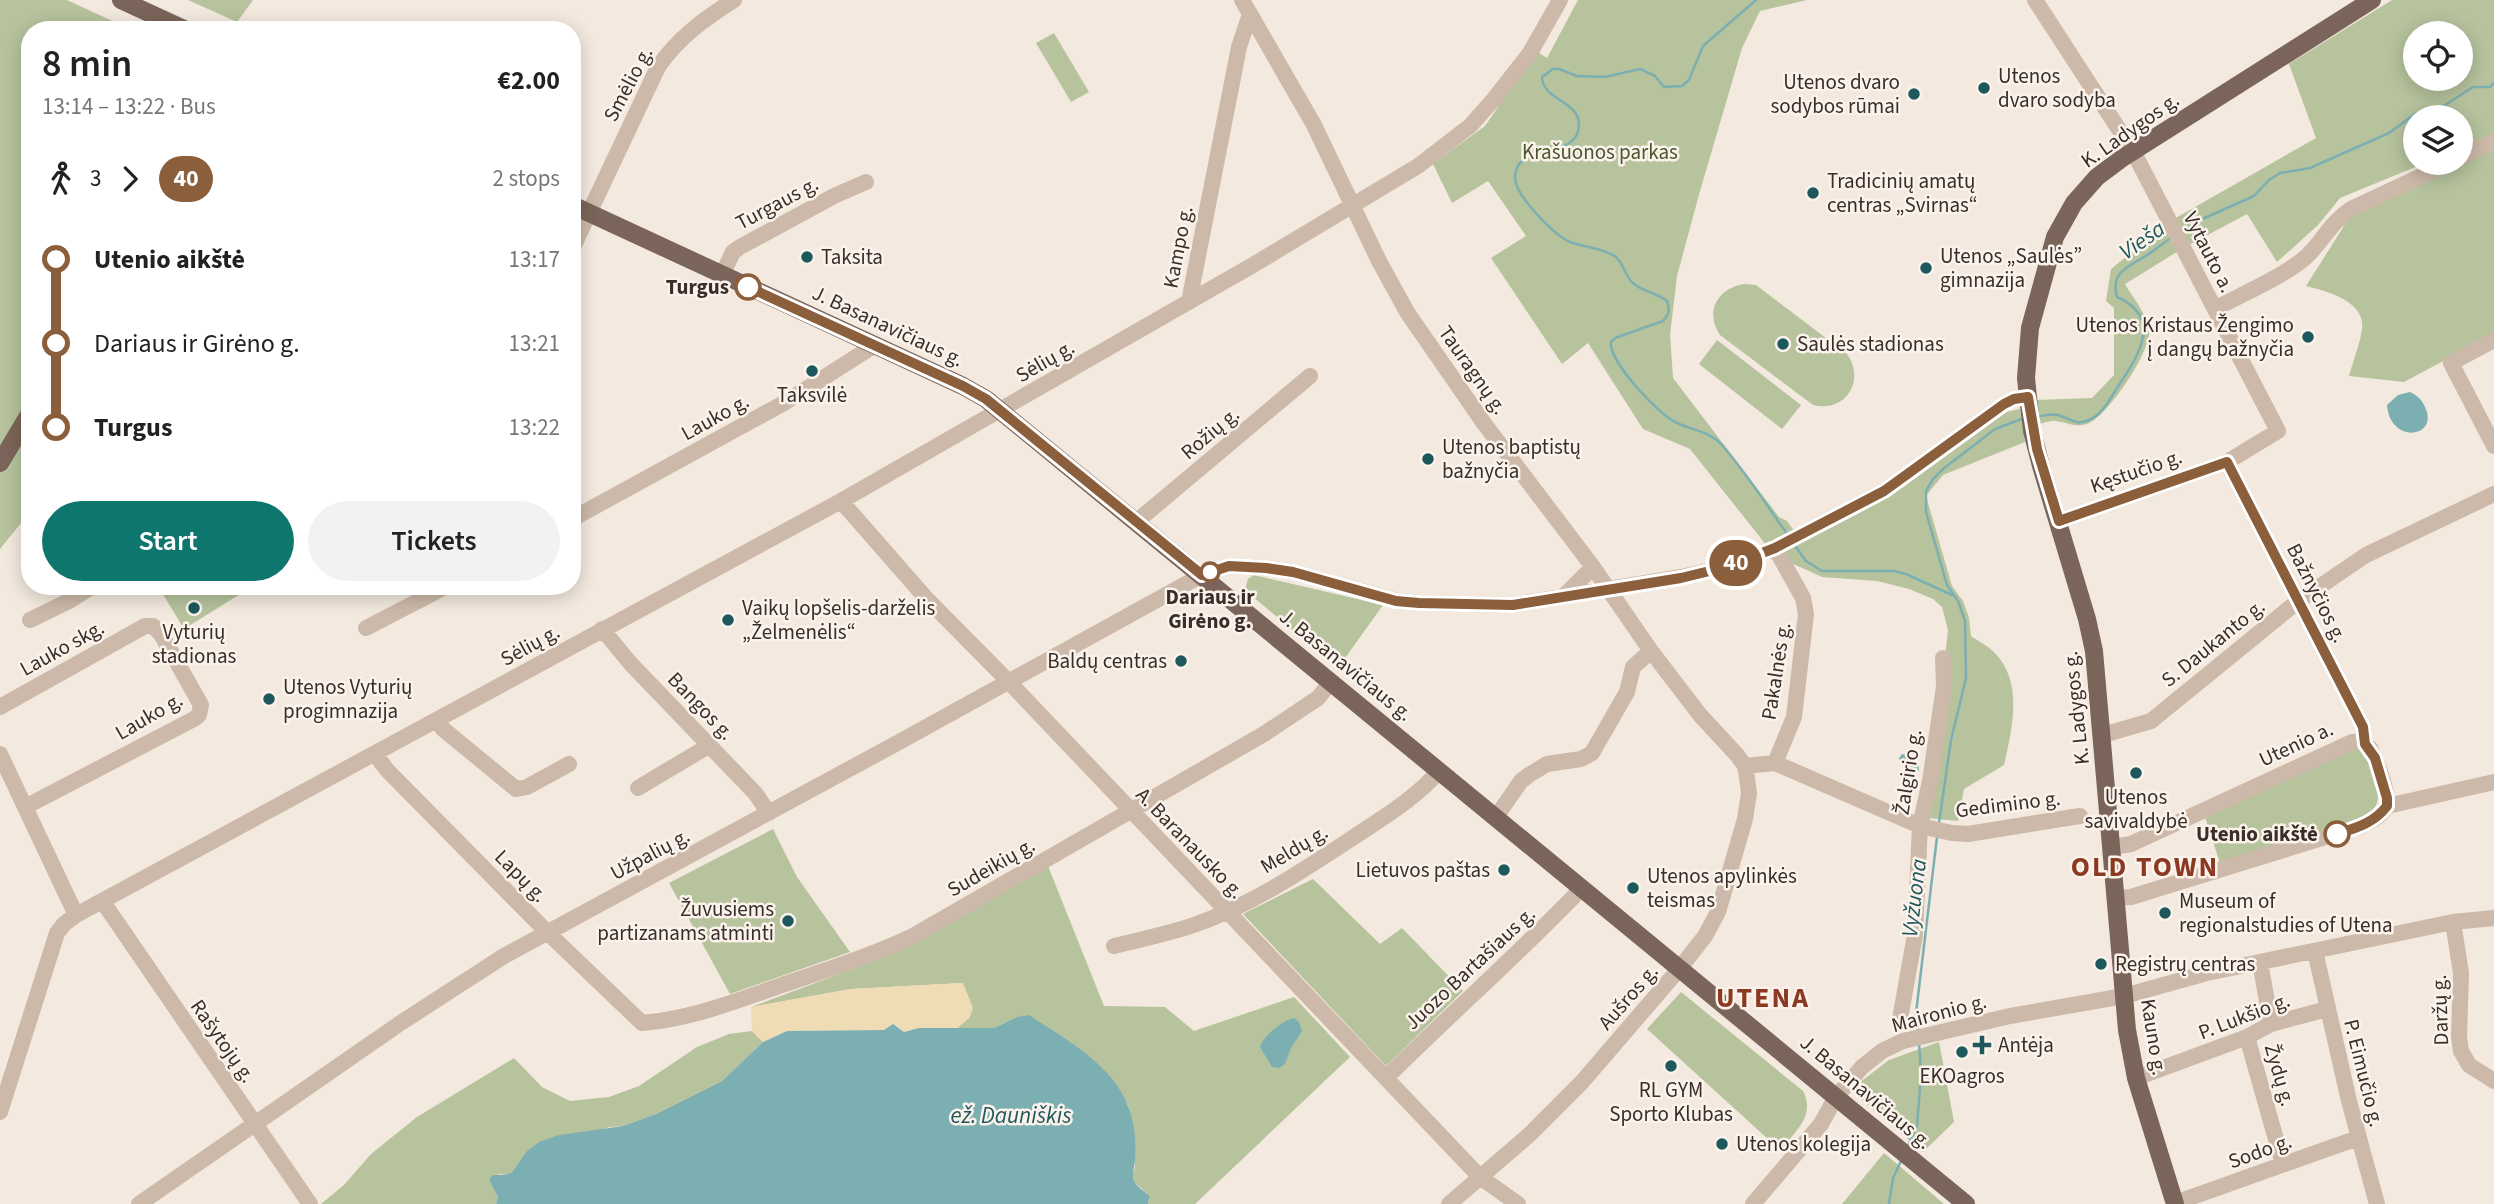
<!DOCTYPE html>
<meta charset="utf-8">
<style>
:root{--surface:#fff;--page:#f2f2f2;--text:#222;--muted:#767676;--accent:#0f766e}
body{margin:0;font-family:"Source Sans 3",sans-serif;background:var(--page);color:var(--text);height:100vh;display:flex;flex-direction:column;font-size:26px;white-space:nowrap}
*{box-sizing:border-box;margin:0}
p{font-size:23px;color:var(--muted)}
.icon{flex:none;width:38px;height:38px;fill:none;stroke:currentColor;stroke-width:2;stroke-linecap:round;stroke-linejoin:round}
.map{position:relative;flex:1;overflow:hidden}
.panel{position:absolute;left:21px;top:21px;width:560px;height:574px;display:flex;flex-direction:column;background:var(--surface);border-radius:28px;box-shadow:0 4px 18px #0003}
.panel>*{flex:none}
.badge{padding:0 14px;border-radius:23px;font-size:24px;line-height:46px}
.tools{position:absolute;left:2403px;top:21px;display:grid;gap:14px}
.tools a{display:grid;place-items:center;width:70px;height:70px;border-radius:50%;background:var(--surface);box-shadow:0 4px 18px #0003;font-size:35px}
.map>.badge{position:absolute;translate:-50% -50%;box-shadow:0 0 0 4px #fff}
.legs{display:flex;align-items:center;gap:10px;height:77px;padding:0 21px;font-size:23px}
.legs p{margin-inline-start:auto}
.head{display:flex;align-items:center;justify-content:space-between;height:119px;padding:0 21px}
h1{font-size:38px;font-weight:600;line-height:52px}
.action{display:flex;gap:14px;margin-top:auto;padding:14px 21px}
.action a{flex:1;height:80px;border-radius:42px;background:var(--accent);color:#fff;font-size:28px;font-weight:600;line-height:80px;text-align:center}
.action a+a{background:var(--page);color:var(--text)}
ul{padding:0 21px;list-style:none}
li{display:flex;align-items:center;gap:24px;height:84px;font-size:26px}
li i{display:grid;place-items:center;width:10px;height:100%;margin:0 9px;background:currentColor}
li i::after{content:'';width:18px;height:18px;margin:-9px;border:5px solid;border-radius:50%;background:var(--surface)}
li p{margin-inline-start:auto}
li:first-child i{background:linear-gradient(#0000 50%,currentColor 0)}
li:last-child i{background:linear-gradient(currentColor 50%,#0000 0)}
.map>svg:first-child{display:block}
</style>
<div class="map">
<svg width="2494" height="1204" viewBox="0 0 2494 1204">
<rect width="100%" height="100%" fill="#f3e9de"/>
<path fill="#b6c39d" fill-rule="evenodd" d="M0,0H67L132,30H30V512L0,549Z
M188,0H253L237,22Z
M1578,0H1807L1760,11L1742,48L1700,191L1677,276L1670,335L1673,378L1779,517L1787,521L1795,532L1767,546L1690,449L1643,429L1588,343L1562,364L1491,258L1526,236L1488,181L1452,203L1433,164L1485,126L1536,51L1547,58Z
M2392,0H2494V134L2461,148L2460,117H2415V163H2425L2340,198L2318,225L2277,262L2247,214L2187,246L2174,219L2316,138L2289,64ZM2415,33H2460V79H2415Z
M1054,33L1089,92L1071,102L1036,43Z
M2494,148V334L2404,382L2349,376C2353,361 2360,344 2362,329C2366,301 2326,291 2306,286L2349,218Z
M2167,224L2180,250L2125,284C2133,298 2148,315 2149,332C2150,353 2107,417 2087,424C2075,428 2067,422 2055,421C2051,420 2044,423 2040,424L2036,400L2092,398L2114,375V308L2106,301L2111,269Z
M1744,284L1756,285L1847,354C1866,381 1845,413 1813,405L1720,335C1704,312 1718,288 1744,284Z
M1717,340L1801,405L1782,429L1699,364Z
M2020,409L2025,442L1943,475L1926,496L1952,586L1963,601L1969,618L1971,636C1978,641 1988,646 1994,652C2024,682 2012,729 2004,765L1964,789L1958,821L1928,818L1948,630L1942,607L1933,599L1909,589L1877,581L1822,577L1791,563L1782,550L1997,414Z
M1254,575L1383,605L1338,668L1245,590L1248,579Z
M158,586H253L184,629Z
M2359,748C2375,764 2387,798 2370,815L2220,863L2205,817L2349,749Z
M773,829L797,877L850,952L730,994L669,883Z
M1048,866L1104,1006L1165,1007L1194,1031L1294,997L1350,1057L1195,1204H1148L1150,1196L1134,1182L1132,1175L1135,1168V1150L1132,1120L1128,1105L1108,1075L1017,1017L994,1028L956,1029L970,1017L962,983L851,989L751,1007L887,956Z
M1313,879L1380,944L1402,928L1463,991L1386,1066L1243,914Z
M1681,992L1803,1091C1816,1115 1795,1132 1780,1150L1647,1029Z
M752,1031L763,1042L722,1081L656,1114L623,1126L610,1127L526,1152L512,1172L506,1175L499,1174L489,1180L498,1197L496,1204H321L344,1185L371,1154L417,1117L514,1058L542,1087L570,1101L609,1097L639,1086L697,1047L729,1034Z
M1939,1042L1954,1122L1923,1152L1850,1090L1889,1060Z
M1884,1153L1944,1204H1842Z"/>
<path fill="#efdbb4" d="M963,983L973,1008L970,1017L956,1029L919,1028L904,1032L896,1025L884,1030L787,1031L763,1042L752,1031L751,1007L851,989Z"/>
<path fill="#7cafb1" d="M2410,392C2417,395 2422,400 2425,407C2440,438 2390,445 2387,405L2398,395Z
M1902,754L1913,756L1918,762L1919,770L1914,775H1908L1899,758Z
M1029,1015C1065,1039 1112,1064 1128,1106C1135,1123 1136,1143 1135,1160C1135,1167 1131,1175 1134,1181C1137,1187 1145,1192 1150,1196L1148,1204H496L498,1197L489,1180L493,1175H506L512,1172L526,1152L539,1142L559,1135L623,1126L656,1114L722,1081L763,1042L787,1031L884,1030L893,1024L904,1032L919,1028H994L1017,1017Z
M1294,1018L1299,1022L1302,1031L1291,1048L1285,1064L1279,1068L1272,1067L1260,1047C1264,1035 1282,1021 1294,1018Z"/>
<g fill="none" stroke-linecap="round" stroke-linejoin="round">
<path stroke="#7cafb1" stroke-width="2.5" d="M1756,0L1703,46L1689,80L1682,86L1664,87L1655,76L1640,69L1605,77L1577,76L1559,69H1553L1542,77C1543,101 1579,100 1579,125C1578,162 1515,140 1515,178C1515,195 1554,235 1570,242C1583,247 1604,248 1616,257C1624,264 1625,277 1634,284C1644,292 1657,293 1667,301C1670,310 1669,314 1663,321L1615,338L1611,342C1608,361 1660,416 1677,423C1692,430 1709,431 1721,444C1746,472 1766,505 1788,535
M2183,231L2198,221L2254,196L2269,180L2280,173L2310,168L2389,133L2415,114L2442,107L2473,87H2490L2494,83
M2036,417C2043,416 2051,413 2058,415C2069,418 2076,426 2089,420C2102,415 2110,399 2117,388C2137,358 2165,318 2117,297C2110,271 2129,267 2147,255C2155,250 2163,243 2171,238
M1794,544L1806,561L1822,571H1894L1906,574L1952,595
M1939,823L1951,740L1966,678L1965,621L1958,601L1947,585L1926,512V491L1933,479L1943,469L1995,429L2022,419
M1918,1032L1916,1013L1937,837
M1907,1148L1917,1126L1921,1074L1919,1042
M1889,1204L1893,1178L1901,1161"/>
<path stroke="#ccb9a9" stroke-width="16" d="M1242,0L1314,125L1379,261L1407,312L1483,422L1593,567L1651,651L1700,715L1737,755L1745,766L1747,778L1749,793L1745,819L1718,912L1705,936L1680,968L1582,1082L1529,1135L1449,1204
M2035,0L2133,151L2278,431L2227,462L2059,521
M2460,157L2494,141
M572,249L658,67C678,38 704,19 734,0
M722,275L733,252L740,247L834,196L866,182
M1189,302L1239,47L1250,14
M2215,309C2244,293 2281,278 2306,257C2322,242 2332,221 2351,209L2449,163
M2494,340L2451,363L2494,446
M2227,462L2363,727L2365,744
M841,501L925,597L1008,681L1480,1177L1518,1204
M572,519L784,403L875,345
M1136,522L1310,376
M1564,596L1593,567
M30,620L69,601L93,586
M366,628L447,586
M602,629L631,664L755,793L769,813
M0,707L145,626H153L161,634L201,705L199,715L194,719L25,807
M437,720L443,729L516,789L527,787L569,764
M2103,735L2151,721L2297,602L2366,555L2494,494
M0,754L76,915
M375,754L387,770L548,933L642,1023C691,1019 736,1001 782,985C826,970 871,956 913,936L1264,734L1318,698L1331,682
M1775,763L1794,717L1806,614L1803,598L1775,548
M1745,766L1775,763L1920,826L1952,833L1968,834L2080,816
M638,788L710,745
M2387,806L2494,782
M1496,817L1521,781L1529,775L1547,764L1581,759L1592,753L1627,692L1633,667L1651,651
M2112,847L2131,844L2352,742H2359L2370,748C2376,760 2392,798 2385,809C2380,817 2369,822 2361,826L2131,897L2116,898
M103,902L310,1204
M2453,922L2461,973L2459,1037L2461,1051L2469,1065L2494,1081
M1114,946C1140,940 1166,934 1191,926C1251,906 1307,868 1360,833C1387,815 1418,796 1439,771
M2315,951L2349,1101L2377,1204
M2260,962L2271,1024
M1900,1019L1915,935L1920,826L1930,781L1944,687L1943,658
M2247,1037L2283,1164
M1386,1078C1450,1014 1519,954 1582,888
M2136,1078L2247,1037L2271,1024L2327,1009
M0,1112L57,933L64,924L76,915L841,501L1253,265L1418,166L1470,126L1494,99L1530,53L1560,0
M2175,1203L2358,1138
M139,1204L402,1022L504,956L901,741L1202,575L1229,566L1266,568L1293,572L1397,601L1419,603L1513,605L1681,577L1726,567L1775,548L1884,491L2004,404L2014,399L2028,397
M1753,1204L1821,1124L1836,1097L1862,1067L1882,1051L1903,1041L2010,1016L2124,996L2207,973L2453,922L2494,918"/>
<path stroke="#7b655a" stroke-width="18" d="M121,0L186,30
M572,205L963,386L986,399L1966,1204
M0,463L30,413
M2175,1204L2136,1078L2127,1030L2094,651L2087,619L2041,466L2032,431L2028,397L2026,378L2030,328L2055,237L2074,203L2097,177L2121,159L2372,0"/>
</g>
<g fill="none" stroke-linecap="round" stroke-linejoin="round">
<g stroke="#fff" stroke-width="16">
<path id="line-1" d="M748,287L963,386L986,399L1202,575L1229,566L1266,568L1293,572L1396,601L1419,603L1513,605L1681,578L1726,567L1775,548L1884,491L2004,404L2014,399L2028,397L2037,449L2059,521L2227,462L2363,727L2365,744L2375,758L2387,798V806C2374,823 2356,828 2337,834"/>
</g>
<use href="#line-1" stroke="#8b5e3c" stroke-width="10"/>
</g>
<g fill="#1d585c" stroke="#fbf3eb" stroke-width="2.5">
<circle cx="1984" cy="88" r="7"/>
<circle cx="1914" cy="94" r="7"/>
<circle cx="1813" cy="193" r="7"/>
<circle cx="807" cy="257" r="7"/>
<circle cx="1926" cy="268" r="7"/>
<circle cx="2308" cy="337" r="7"/>
<circle cx="1783" cy="344" r="7"/>
<circle cx="812" cy="371" r="7"/>
<circle cx="1428" cy="459" r="7"/>
<circle cx="194" cy="608" r="7"/>
<circle cx="728" cy="620" r="7"/>
<circle cx="1181" cy="661" r="7"/>
<circle cx="269" cy="699" r="7"/>
<circle cx="2136" cy="773" r="7"/>
<circle cx="1504" cy="870" r="7"/>
<circle cx="1633" cy="888" r="7"/>
<circle cx="2165" cy="913" r="7"/>
<circle cx="788" cy="921" r="7"/>
<circle cx="2101" cy="964" r="7"/>
<path d="M1978.5 1034.5h7v7h7v7h-7v7h-7v-7h-7v-7h7z"/>
<circle cx="1962" cy="1052" r="7"/>
<circle cx="1671" cy="1066" r="7"/>
<circle cx="1722" cy="1144" r="7"/>
</g>
<g fill="#fff" stroke="#8b5e3c" stroke-width="3.5">
<circle cx="748" cy="287" r="12"/>
<circle cx="1210" cy="572" r="9"/>
<circle cx="2337" cy="834" r="12"/>
</g>
<g text-anchor="middle" dominant-baseline="central" stroke-width="5" stroke-linejoin="round" paint-order="stroke">
<g font-size="21" fill="#392e29" stroke="#fbf3eb" text-anchor="start">
<text x="1998" y="76">Utenos<tspan x="1998" dy="24">dvaro sodyba</tspan></text>
<text x="1900" y="82" text-anchor="end">Utenos dvaro<tspan x="1900" dy="24">sodybos rūmai</tspan></text>
<text x="1827" y="181">Tradicinių amatų<tspan x="1827" dy="24">centras „Svirnas“</tspan></text>
<text x="1940" y="256">Utenos „Saulės”<tspan x="1940" dy="24">gimnazija</tspan></text>
<text x="821" y="257">Taksita</text>
<text x="2294" y="325" text-anchor="end">Utenos Kristaus Žengimo<tspan x="2294" dy="24">į dangų bažnyčia</tspan></text>
<text x="1797" y="344">Saulės stadionas</text>
<text x="812" y="395" text-anchor="middle">Taksvilė</text>
<text x="1442" y="447">Utenos baptistų<tspan x="1442" dy="24">bažnyčia</tspan></text>
<text x="742" y="608">Vaikų lopšelis-darželis<tspan x="742" dy="24">„Želmenėlis“</tspan></text>
<text x="194" y="632" text-anchor="middle">Vyturių<tspan x="194" dy="24">stadionas</tspan></text>
<text x="1167" y="661" text-anchor="end">Baldų centras</text>
<text x="283" y="687">Utenos Vyturių<tspan x="283" dy="24">progimnazija</tspan></text>
<text x="2136" y="797" text-anchor="middle">Utenos<tspan x="2136" dy="24">savivaldybė</tspan></text>
<text x="1490" y="870" text-anchor="end">Lietuvos paštas</text>
<text x="1647" y="876">Utenos apylinkės<tspan x="1647" dy="24">teismas</tspan></text>
<text x="2179" y="901">Museum of<tspan x="2179" dy="24">regionalstudies of Utena</tspan></text>
<text x="774" y="909" text-anchor="end">Žuvusiems<tspan x="774" dy="24">partizanams atminti</tspan></text>
<text x="2115" y="964">Registrų centras</text>
<text x="1998" y="1045">Antėja</text>
<text x="1962" y="1076" text-anchor="middle">EKOagros</text>
<text x="1671" y="1090" text-anchor="middle">RL GYM<tspan x="1671" dy="24">Sporto Klubas</tspan></text>
<text x="1736" y="1144">Utenos kolegija</text>
</g>
<g font-size="21" fill="#392e29" stroke="#fbf3eb">
<text transform="translate(628 84) rotate(-62)">Smėlio g.</text>
<text transform="translate(2130 130) rotate(-35)">K. Ladygos g.</text>
<text transform="translate(777 203) rotate(-28)">Turgaus g.</text>
<text transform="translate(1178 247) rotate(-79)">Kampo g.</text>
<text transform="translate(2209 252) rotate(63)">Vytauto a.</text>
<text transform="translate(888 326) rotate(25)">J. Basanavičiaus g.</text>
<text transform="translate(1045 361) rotate(-30)">Sėlių g.</text>
<text transform="translate(1473 370) rotate(55)">Tauragnų g.</text>
<text transform="translate(715 417) rotate(-29)">Lauko g.</text>
<text transform="translate(1210 433) rotate(-40)">Rožių g.</text>
<text transform="translate(2136 471) rotate(-19)">Kęstučio g.</text>
<text transform="translate(2317 593) rotate(63)">Bažnyčios g.</text>
<text transform="translate(2213 643) rotate(-39)">S. Daukanto g.</text>
<text transform="translate(530 645) rotate(-29)">Sėlių g.</text>
<text transform="translate(62 648) rotate(-29)">Lauko skg.</text>
<text transform="translate(1346 665) rotate(39)">J. Basanavičiaus g.</text>
<text transform="translate(1776 671) rotate(-81)">Pakalnės g.</text>
<text transform="translate(701 706) rotate(46)">Bangos g.</text>
<text transform="translate(2076 708) rotate(-96)">K. Ladygos g.</text>
<text transform="translate(149 716) rotate(-30)">Lauko g.</text>
<text transform="translate(2296 744) rotate(-25)">Utenio a.</text>
<text transform="translate(1908 772) rotate(-81)">Žalgirio g.</text>
<text transform="translate(2008 804) rotate(-7)">Gedimino g.</text>
<text transform="translate(1190 843) rotate(46)">A. Baranausko g.</text>
<text transform="translate(1294 849) rotate(-31)">Meldų g.</text>
<text transform="translate(650 854) rotate(-28)">Užpalių g.</text>
<text transform="translate(991 867) rotate(-30)">Sudeikių g.</text>
<text transform="translate(521 876) rotate(45)">Lapų g.</text>
<text transform="translate(1470 968) rotate(-43)">Juozo Bartašiaus g.</text>
<text transform="translate(1628 997) rotate(-49)">Aušros g.</text>
<text transform="translate(2440 1010) rotate(-92)">Daržų g.</text>
<text transform="translate(1939 1013) rotate(-15)">Maironio g.</text>
<text transform="translate(2244 1016) rotate(-21)">P. Lukšio g.</text>
<text transform="translate(2154 1037) rotate(81)">Kauno g.</text>
<text transform="translate(223 1041) rotate(55)">Rašytojų g.</text>
<text transform="translate(2364 1073) rotate(76)">P. Eimučio g.</text>
<text transform="translate(2280 1075) rotate(74)">Žydų g.</text>
<text transform="translate(1866 1092) rotate(40)">J. Basanavičiaus g.</text>
<text transform="translate(2260 1151) rotate(-20)">Sodo g.</text>
</g>
<g font-size="21" fill="#48582c" stroke="#fbf3eb">
<text x="1600" y="152">Krašuonos parkas</text>
</g>
<g font-size="21" font-weight="bold" fill="#392e29" stroke="#fbf3eb" text-anchor="end">
<text x="729" y="287">Turgus</text>
<text x="1210" y="597" text-anchor="middle">Dariaus ir<tspan x="1210" dy="24">Girėno g.</tspan></text>
<text x="2318" y="834">Utenio aikštė</text>
</g>
<g font-size="23" font-style="italic" fill="#1d585c" stroke="#fbf3eb">
<text transform="translate(2142 240) rotate(-35)">Vieša</text>
<text transform="translate(1914 898) rotate(-83)">Vyžuona</text>
<text x="1011" y="1115">ež. Dauniškis</text>
</g>
<g font-size="28" font-weight="bold" letter-spacing="2" fill="#8b3920" stroke="#fbf3eb">
<text x="2145" y="867">OLD TOWN</text>
<text x="1763" y="998">UTENA</text>
</g>
</g>
</svg>
<div class="tools">
<a><svg class="icon" aria-label="locate" viewBox="0 0 24 24"><circle cx="12" cy="12" r="6"/><path d="M12 2v4M12 18v4M2 12h4M18 12h4"/></svg></a>
<a><svg class="icon" aria-label="layers" viewBox="0 0 24 24"><path d="M12 4l9 5-9 5-9-5zM3 14l9 5 9-5"/></svg></a>
</div>
<b class="badge" style="left:1736px;top:563px;background:#8b5e3c;color:#fff">40</b>
<section class="panel">
<div class="head"><div><h1>8 min</h1><p>13:14 – 13:22 · Bus</p></div><b>€2.00</b></div>
<div class="legs"><svg class="icon" aria-label="walk" viewBox="0 0 24 24"><circle cx="13" cy="4" r="2"/><path d="M13 8l-2 6 4 7M11 14l-3 7M7 12l3-4h3l4 4"/></svg>3<svg class="icon" aria-label="forward" viewBox="0 0 24 24"><path d="M9 5l7 7-7 7"/></svg><b class="badge" style="background:#8b5e3c;color:#fff">40</b><p>2 stops</p></div>
<ul>
<li><i style="color:#8b5e3c"></i><b>Utenio aikštė</b><p>13:17</p></li>
<li><i style="color:#8b5e3c"></i><span>Dariaus ir Girėno g.</span><p>13:21</p></li>
<li><i style="color:#8b5e3c"></i><b>Turgus</b><p>13:22</p></li>
</ul>
<div class="action"><a>Start</a><a>Tickets</a></div>
</section>
</div>
